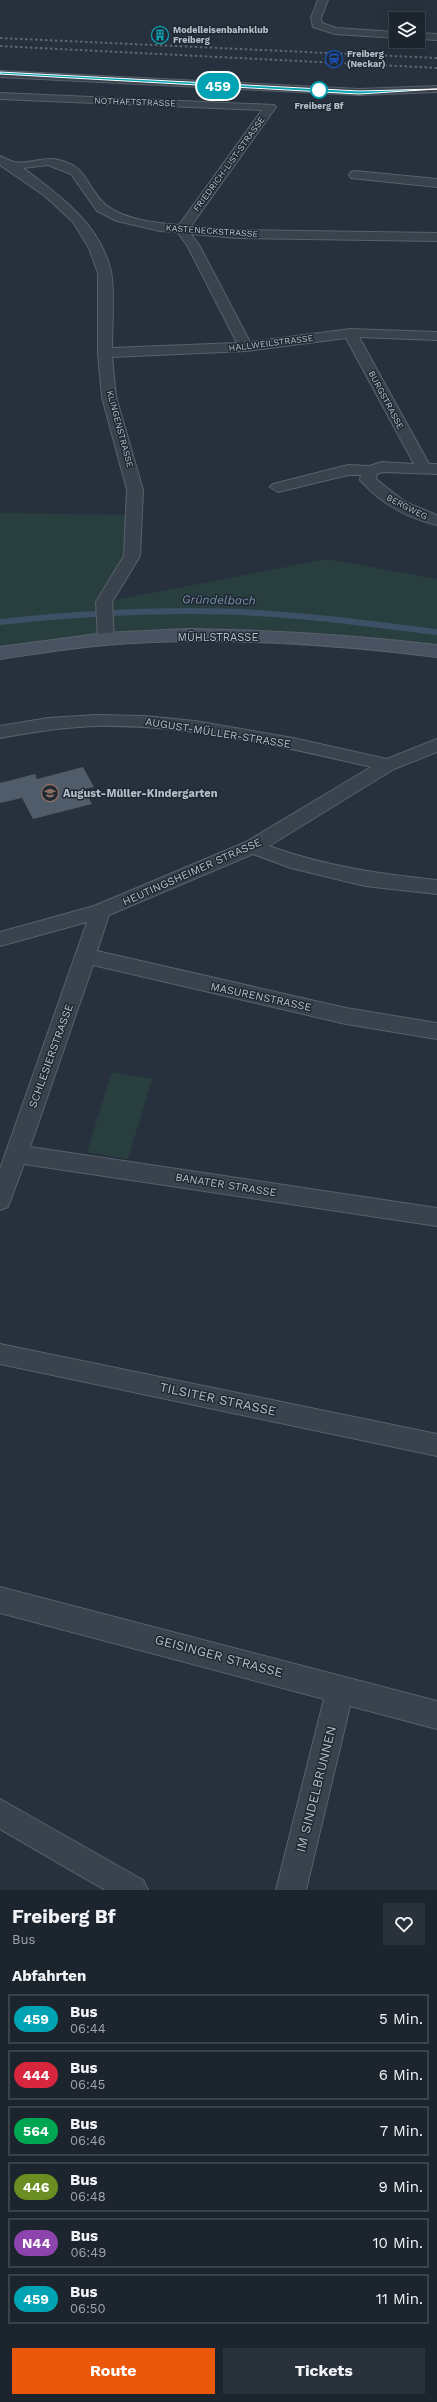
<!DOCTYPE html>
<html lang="de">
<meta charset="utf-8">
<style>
:root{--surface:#1c252e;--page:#29313a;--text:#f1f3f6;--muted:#a0a5aa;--line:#3a424a;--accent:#ea580c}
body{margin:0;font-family:"Work Sans",sans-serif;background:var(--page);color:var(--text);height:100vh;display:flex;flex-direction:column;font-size:15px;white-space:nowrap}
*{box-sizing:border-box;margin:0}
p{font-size:13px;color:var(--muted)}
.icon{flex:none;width:22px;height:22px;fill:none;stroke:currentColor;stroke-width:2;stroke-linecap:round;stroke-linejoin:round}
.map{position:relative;height:1890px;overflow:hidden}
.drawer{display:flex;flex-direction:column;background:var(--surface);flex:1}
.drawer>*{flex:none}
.badge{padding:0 8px;border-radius:13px;font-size:14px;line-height:26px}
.fabs{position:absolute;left:389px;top:12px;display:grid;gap:8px}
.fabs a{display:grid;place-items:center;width:36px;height:36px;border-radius:0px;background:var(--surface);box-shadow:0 4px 16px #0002,0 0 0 1px var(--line);font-size:20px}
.map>.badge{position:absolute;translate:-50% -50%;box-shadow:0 0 0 2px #fff}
h2{padding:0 12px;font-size:15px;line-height:36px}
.round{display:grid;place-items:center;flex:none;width:42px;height:42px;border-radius:0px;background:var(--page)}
.overview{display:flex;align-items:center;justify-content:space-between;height:68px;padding:0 12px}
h1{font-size:19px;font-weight:700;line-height:30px}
.primary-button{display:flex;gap:8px;margin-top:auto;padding:8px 12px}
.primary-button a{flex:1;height:46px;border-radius:0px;background:var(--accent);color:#fff;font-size:16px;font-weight:700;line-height:46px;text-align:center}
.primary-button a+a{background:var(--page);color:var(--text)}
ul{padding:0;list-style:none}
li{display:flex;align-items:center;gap:12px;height:50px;margin:0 8px 6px;padding:0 4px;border:2px solid var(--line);border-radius:0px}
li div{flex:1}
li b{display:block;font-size:15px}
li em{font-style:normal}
li .badge{min-width:44px;font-weight:700;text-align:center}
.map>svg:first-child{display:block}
</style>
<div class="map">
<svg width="437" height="1890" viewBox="0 0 437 1890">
<rect width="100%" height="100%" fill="#26313d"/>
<path fill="#293f3f" d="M0,513L135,515L132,556L105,602L327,559L437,579V651L193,636L0,653Z
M112,1072L152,1079L128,1159L87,1152Z"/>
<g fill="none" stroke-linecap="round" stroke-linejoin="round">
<path stroke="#3d5065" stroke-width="6" d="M0,622C85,613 171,608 257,613C317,616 377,625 437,632"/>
</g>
<path fill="#515c6b" d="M83,767L94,787L84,789L92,804L33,819L22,798L0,803V783L35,774L37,779Z"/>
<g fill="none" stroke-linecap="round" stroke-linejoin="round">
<g stroke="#58616b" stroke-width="2">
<path id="street" d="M318,0H328L321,18L322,23L336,28L396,32V38L335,34L313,27L311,18Z
M418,33L437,34V40L418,39Z
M0,71L359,89L437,86V92L359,95L0,77Z
M0,93L274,105L276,107L191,226L238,230L437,233V241L238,238L191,234L199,245L250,342L350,329L437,332V340L359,337L429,464H437V474L383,472L377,474L376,479L405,502L437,515V525C408,518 383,505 363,483L360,480L361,475H348L278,492L270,487L273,484L348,465L369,466L382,462L414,464L346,338L246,351L112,357L116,397L143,490L140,556L112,602L114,639L112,643H100L98,639L96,602L124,556L127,490L102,397L98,353V273L89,248L73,222L45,196L0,165V156C5,158 10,161 14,162C34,165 45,153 68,163C88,171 90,193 106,205C125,220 157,223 179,225L262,110L0,99ZM48,165L71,174L97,211L117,221L160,231L177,232L187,245L237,343L112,348C112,328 115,290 111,272C101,225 59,195 23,168Z
M355,171L437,179V187L351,178L349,175L351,172Z
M96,715L145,716L195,721L293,738L387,759L437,739V752L394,769L269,846C324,866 379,874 437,880V894L365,886L291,868L253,854L109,915L97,951L346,1008L437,1023V1039L346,1024L93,965L30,1147L437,1208V1226L24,1164L8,1207L0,1210V1169L87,922L0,946V932L94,906L246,842L371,767C281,746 189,724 96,726C64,727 32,732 0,738V726L48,718Z
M0,1344L437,1434V1456L0,1364Z
M0,1587L437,1701V1729L350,1706L306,1890H276L324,1699L0,1613Z
M0,1799L143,1880L148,1890H105L0,1829Z"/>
</g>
<g stroke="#58616b" stroke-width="2">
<path id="secondary" d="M187,629C271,630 354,635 437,645V657C327,643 216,636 105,645C70,648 35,654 0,659V647L105,633Z"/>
</g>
<use href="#street" fill="#3a434d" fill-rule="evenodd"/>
<use href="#secondary" fill="#485260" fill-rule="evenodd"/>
<path stroke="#5c6774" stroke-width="2" stroke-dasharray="2.5 2.5" stroke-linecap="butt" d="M0,38L437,58
M0,46L437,68"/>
</g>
<path fill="#00a3b4" stroke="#fff" d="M0,72L359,91L437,89L359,94L0,74Z"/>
<defs>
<g id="building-ring" transform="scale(0.9)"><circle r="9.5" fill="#1f2833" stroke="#0f9aa8" stroke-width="1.5"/><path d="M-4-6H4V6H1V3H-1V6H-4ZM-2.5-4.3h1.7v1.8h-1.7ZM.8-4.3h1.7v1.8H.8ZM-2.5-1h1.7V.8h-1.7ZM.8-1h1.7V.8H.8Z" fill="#0f9aa8"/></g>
<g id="station-ring" transform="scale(0.9)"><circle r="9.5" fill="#1f2833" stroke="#1a4fb4" stroke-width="1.5"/><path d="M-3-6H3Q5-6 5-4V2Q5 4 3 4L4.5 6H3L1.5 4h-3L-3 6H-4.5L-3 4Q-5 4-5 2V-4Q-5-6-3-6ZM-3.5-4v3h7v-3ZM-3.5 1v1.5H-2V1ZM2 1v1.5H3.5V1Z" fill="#1a4fb4"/></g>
<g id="school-ring" transform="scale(0.9)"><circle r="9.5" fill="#1f2833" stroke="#8d6e63" stroke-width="1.5"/><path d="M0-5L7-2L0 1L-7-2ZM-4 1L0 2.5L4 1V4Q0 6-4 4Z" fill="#8d6e63"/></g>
</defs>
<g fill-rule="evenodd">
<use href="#building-ring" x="160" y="35"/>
<use href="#station-ring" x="334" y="59"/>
<use href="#school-ring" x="50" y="793"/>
</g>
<circle fill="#fff" stroke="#00a3b4" stroke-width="2" cx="319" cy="90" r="8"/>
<g text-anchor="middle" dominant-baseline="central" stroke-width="3" stroke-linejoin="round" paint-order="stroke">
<g font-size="9" font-weight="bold" fill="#b6bec8" stroke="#1f2833" text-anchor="start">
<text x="173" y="30">Modelleisenbahnklub<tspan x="173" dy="10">Freiberg</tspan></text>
<text x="347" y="54">Freiberg<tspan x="347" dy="10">(Neckar)</tspan></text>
</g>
<g font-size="9" fill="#b6bec8" stroke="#1f2833">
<text transform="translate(135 102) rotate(2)">NOTHAFTSTRASSE</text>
<text transform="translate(229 164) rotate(-54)">FRIEDRICH-LIST-STRASSE</text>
<text transform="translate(212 231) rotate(4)">KASTENECKSTRASSE</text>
<text transform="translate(271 343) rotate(-7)">HALLWEILSTRASSE</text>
<text transform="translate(386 400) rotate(62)">BURGSTRASSE</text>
<text transform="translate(120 429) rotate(75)">KLINGENSTRASSE</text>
<text transform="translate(407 507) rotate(27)">BERGWEG</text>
</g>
<g font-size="9" font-weight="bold" fill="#b6bec8" stroke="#1f2833">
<text x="319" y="106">Freiberg Bf</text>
</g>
<g font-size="11" fill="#b6bec8" stroke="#1f2833">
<text x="218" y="637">MÜHLSTRASSE</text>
<text transform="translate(218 733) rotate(9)">AUGUST-MÜLLER-STRASSE</text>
<text transform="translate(192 872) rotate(-24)">HEUTINGSHEIMER STRASSE</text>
<text transform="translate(261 997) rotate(12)">MASURENSTRASSE</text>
<text transform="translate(51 1056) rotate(-70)">SCHLESIERSTRASSE</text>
<text transform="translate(226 1185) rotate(9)">BANATER STRASSE</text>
</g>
<g font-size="11" font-weight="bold" fill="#b6bec8" stroke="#1f2833" text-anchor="start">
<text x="63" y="793">August-Müller-Kindergarten</text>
</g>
<g font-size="12" font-style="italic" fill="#7890aa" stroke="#1f2833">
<text transform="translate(219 600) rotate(1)">Gründelbach</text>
</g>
<g font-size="13" fill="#b6bec8" stroke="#1f2833">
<text transform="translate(218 1399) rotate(12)">TILSITER STRASSE</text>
<text transform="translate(219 1656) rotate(15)">GEISINGER STRASSE</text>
<text transform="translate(316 1789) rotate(-76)">IM SINDELBRUNNEN</text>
</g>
</g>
</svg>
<div class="fabs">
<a><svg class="icon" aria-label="layers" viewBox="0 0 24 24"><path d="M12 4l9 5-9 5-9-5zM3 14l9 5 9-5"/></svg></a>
</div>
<b class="badge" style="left:218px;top:86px;background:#00a3b4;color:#fff">459</b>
</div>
<section class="drawer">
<div class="overview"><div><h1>Freiberg Bf</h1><p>Bus</p></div><a class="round"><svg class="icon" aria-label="heart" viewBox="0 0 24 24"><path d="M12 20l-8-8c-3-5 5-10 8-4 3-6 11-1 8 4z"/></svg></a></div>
<h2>Abfahrten</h2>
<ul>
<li><span class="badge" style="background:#00a3b4;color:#fff">459</span><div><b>Bus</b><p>06:44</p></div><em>5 Min.</em></li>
<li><span class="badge" style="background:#d7263d;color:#fff">444</span><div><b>Bus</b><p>06:45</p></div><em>6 Min.</em></li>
<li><span class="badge" style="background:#00a651;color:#fff">564</span><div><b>Bus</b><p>06:46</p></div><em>7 Min.</em></li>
<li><span class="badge" style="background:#6b8e23;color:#fff">446</span><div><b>Bus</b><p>06:48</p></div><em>9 Min.</em></li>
<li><span class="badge" style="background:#8e44ad;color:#fff">N44</span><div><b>Bus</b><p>06:49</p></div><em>10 Min.</em></li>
<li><span class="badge" style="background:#00a3b4;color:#fff">459</span><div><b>Bus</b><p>06:50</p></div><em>11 Min.</em></li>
</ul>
<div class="primary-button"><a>Route</a><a>Tickets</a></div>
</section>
